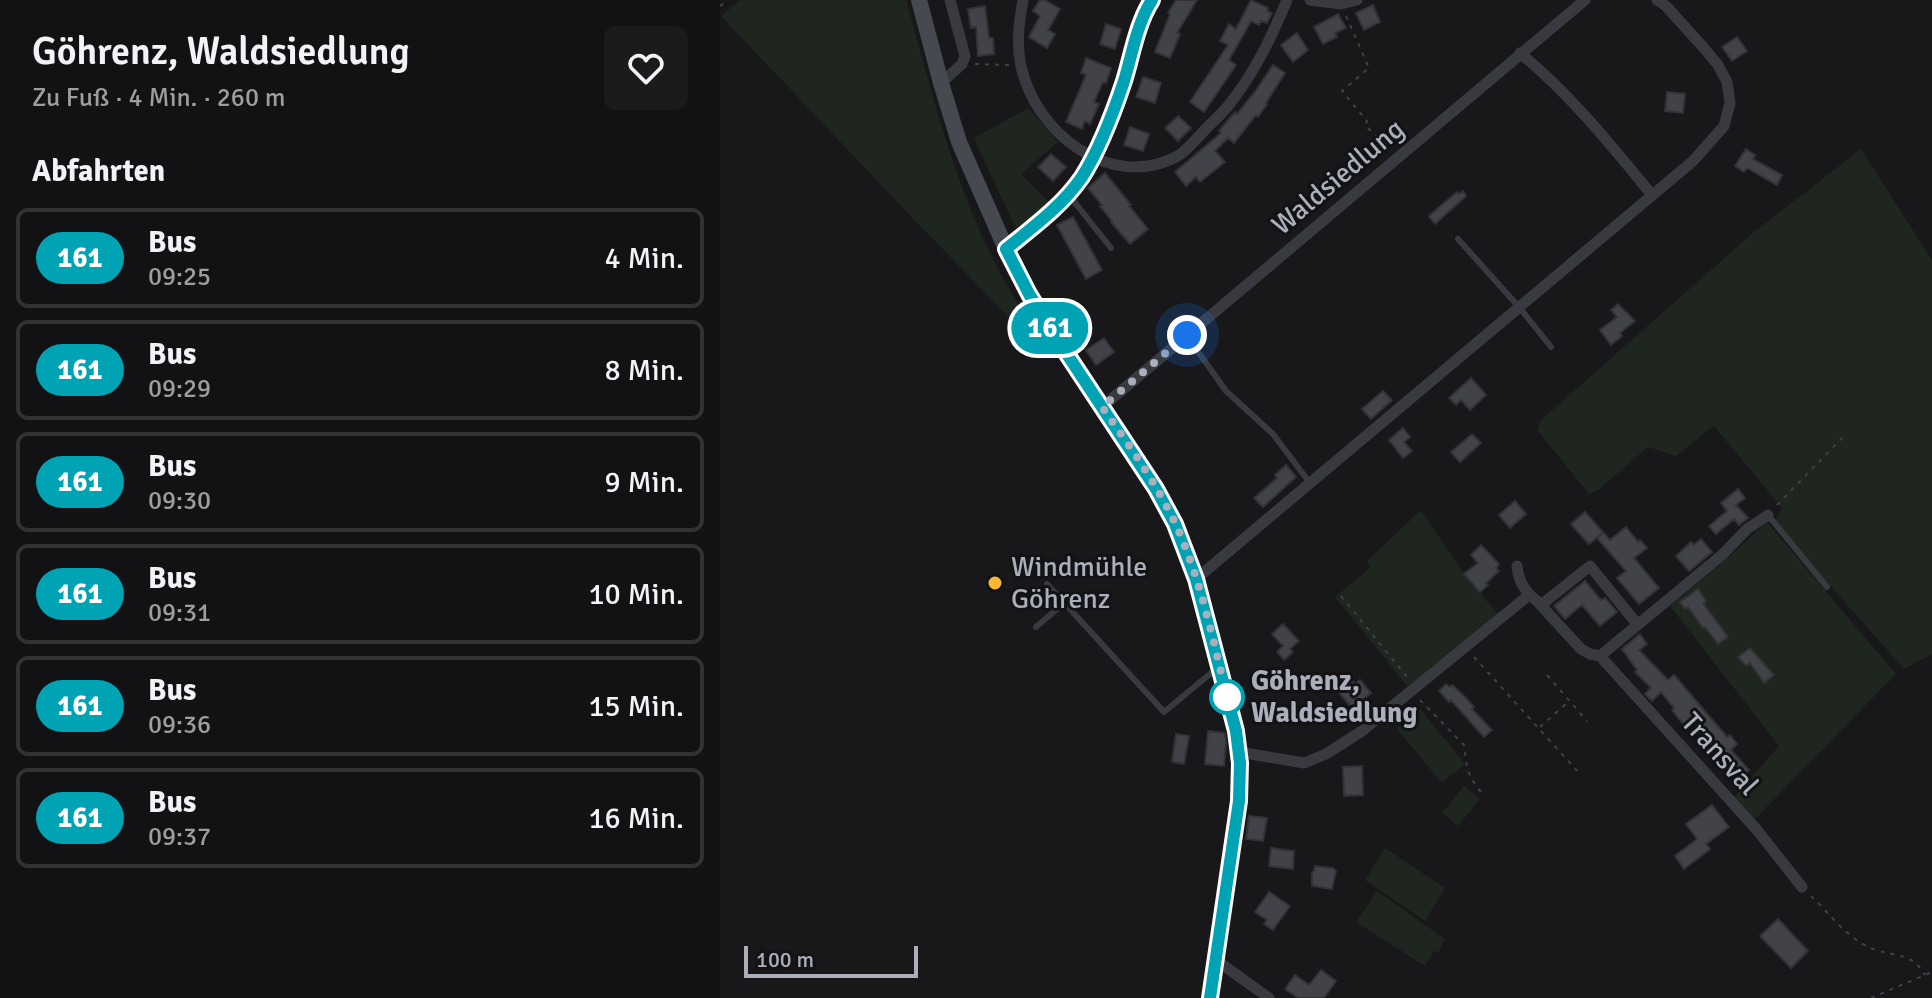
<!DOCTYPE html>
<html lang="de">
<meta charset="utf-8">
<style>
:root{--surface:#121214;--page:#1b1b1d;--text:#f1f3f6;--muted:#9c9ea0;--line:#313234}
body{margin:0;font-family:Signika,sans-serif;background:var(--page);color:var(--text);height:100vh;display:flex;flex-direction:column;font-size:30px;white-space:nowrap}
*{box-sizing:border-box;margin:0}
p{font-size:26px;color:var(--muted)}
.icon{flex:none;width:44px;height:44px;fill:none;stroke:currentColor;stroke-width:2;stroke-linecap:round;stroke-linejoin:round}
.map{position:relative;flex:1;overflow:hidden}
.panel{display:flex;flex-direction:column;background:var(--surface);width:720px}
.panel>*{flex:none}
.badge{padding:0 16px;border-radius:26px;font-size:28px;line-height:52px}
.scale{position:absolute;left:24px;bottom:20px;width:174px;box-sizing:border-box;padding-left:8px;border:4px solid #aaafbb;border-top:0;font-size:22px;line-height:28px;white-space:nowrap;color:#aaafbb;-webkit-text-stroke:6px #131316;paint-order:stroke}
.you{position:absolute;width:40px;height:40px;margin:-20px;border:6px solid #fff;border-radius:50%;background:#1a73e8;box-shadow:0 0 0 12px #1a73e833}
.map>.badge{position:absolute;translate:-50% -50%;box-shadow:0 0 0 4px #fff}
h2{padding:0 32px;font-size:30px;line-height:72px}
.round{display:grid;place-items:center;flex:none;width:84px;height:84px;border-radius:12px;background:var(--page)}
.summary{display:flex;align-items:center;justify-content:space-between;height:136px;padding:0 32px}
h1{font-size:38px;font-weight:600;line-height:60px}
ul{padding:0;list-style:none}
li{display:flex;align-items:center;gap:24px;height:100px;margin:0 16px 12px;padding:0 16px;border:4px solid var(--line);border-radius:12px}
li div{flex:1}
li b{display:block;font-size:30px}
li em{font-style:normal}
li .badge{min-width:88px;font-weight:700;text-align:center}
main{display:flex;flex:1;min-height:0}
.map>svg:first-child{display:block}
</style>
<main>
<section class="panel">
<div class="summary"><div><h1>Göhrenz, Waldsiedlung</h1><p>Zu Fuß · 4 Min. · 260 m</p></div><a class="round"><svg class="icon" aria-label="heart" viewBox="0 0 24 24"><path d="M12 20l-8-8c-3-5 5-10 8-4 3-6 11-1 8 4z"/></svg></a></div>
<h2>Abfahrten</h2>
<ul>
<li><span class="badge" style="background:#00a3b4;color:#fff">161</span><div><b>Bus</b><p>09:25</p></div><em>4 Min.</em></li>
<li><span class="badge" style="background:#00a3b4;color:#fff">161</span><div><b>Bus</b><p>09:29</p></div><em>8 Min.</em></li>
<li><span class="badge" style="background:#00a3b4;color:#fff">161</span><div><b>Bus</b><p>09:30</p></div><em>9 Min.</em></li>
<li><span class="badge" style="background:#00a3b4;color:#fff">161</span><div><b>Bus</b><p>09:31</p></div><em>10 Min.</em></li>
<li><span class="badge" style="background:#00a3b4;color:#fff">161</span><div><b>Bus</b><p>09:36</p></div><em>15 Min.</em></li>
<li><span class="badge" style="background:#00a3b4;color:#fff">161</span><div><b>Bus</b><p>09:37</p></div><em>16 Min.</em></li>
</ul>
</section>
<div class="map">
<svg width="1212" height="998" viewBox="0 0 1212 998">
<rect width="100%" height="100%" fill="#18181b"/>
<path fill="#1e261f" d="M20,0H186C213,96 236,194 285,282C299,308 318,333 335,358L316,345L200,226L1,16Z
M308,108L338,142L301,174L330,203L296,229L254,138Z
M1141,149L1212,260V654L1184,669L1054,522L1062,508L994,426L956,456L928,447L877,491L869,494L817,430L821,420L1034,232Z
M701,510L744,574L779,615L688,687L615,597L651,567L647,561Z
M1047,522L1176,674L1034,820L1014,797L1059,746L950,606L1003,562Z
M700,709L745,764L722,783L677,729Z
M744,786L760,799L738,826L722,813Z
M665,848L725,888L705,921L645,880Z
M657,891L725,939L718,953L714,951L705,966L636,922Z"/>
<path fill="#424348" stroke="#323237" stroke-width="2" d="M320,0H325L340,9L328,30L335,34L327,48L309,37L320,16L313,11Z
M456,0H477L457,33L460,34L450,58L435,52L450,14L448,13Z
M531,0L548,8L547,11L552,13L547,23L541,21L539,25L531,21L509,60L516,65L484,112L470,102L508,45L500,41L509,24L516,29Z
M653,5L660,22L644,30L636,13Z
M265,6L269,38H273L274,54L258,56L256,27L251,28L248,9Z
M618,14L626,28L615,33L617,37L603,44L594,27Z
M386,24L401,29L395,49L380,44Z
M577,33L588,50L573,62L561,45Z
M1017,37L1027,51L1012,61L1002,47Z
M366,58L391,68L386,83L383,82L374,102L379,104L370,124L365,121L362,129L346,122L366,75L361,73Z
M553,65L565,73L546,103L547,104L538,117L536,115L514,143L508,138L495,151L505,162L480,182L476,177L466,186L455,172L501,133L499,131L515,112L517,114L537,89Z
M423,77L441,83L435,103L416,97Z
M947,92L965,94L963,113L945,111Z
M458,116L471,128L458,141L445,128Z
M410,127L429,134L423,151L404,145Z
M1026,149L1035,155L1033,159L1062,175L1057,185L1027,168L1024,172L1015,166Z
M331,154L346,167L333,181L318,167Z
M385,173L411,205L409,206L428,229L410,244L391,222L392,221L380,206L382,205L368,188Z
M743,191L746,196L715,224L709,216L737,192L739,194Z
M353,217L382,270L366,279L337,225Z
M898,304L915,321L900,333L902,336L891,345L880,330L897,317L891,310Z
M384,338L394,352L376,365L366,350Z
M751,378L766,395L750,410L741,400L736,405L729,398Z
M663,391L672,400L651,419L642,409Z
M683,428L690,437L684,442L692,451L683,458L669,440Z
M752,434L761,443L740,462L731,452Z
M566,465L576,477L543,507L534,498L557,478L555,475Z
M1018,489L1025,498L1016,505L1028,518L1019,525L1014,519L996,534L989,526L1007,511L1001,503Z
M795,501L806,514L790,528L779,515Z
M865,512L890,540L906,527L918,542L920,540L927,548L914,558L939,588L919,604L897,578L906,571L877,538L882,533L869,544L851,524Z
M981,539L992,552L969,571L956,556L971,542L974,545Z
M761,545L779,564L776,568L779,571L766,583L768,585L760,592L744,574L758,563L751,555Z
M865,581L881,600L885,598L897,612L880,626L862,605L845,619L834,606Z
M978,589L986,601L983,603L1008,637L998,644L985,627L983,628L968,607L965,609L960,602Z
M563,624L579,641L570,649L573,652L564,660L557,652L563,646L552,634Z
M920,634L927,644L919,650L948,680L954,675L1007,737L1010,735L1017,744L1011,750L1029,770L1016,782L1006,770L1012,765L996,748L998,746L973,717L964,725L952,710L954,708L941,692L932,701L925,694L931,688L915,672L917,670L902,649Z
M1030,648L1054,675L1044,683L1030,663L1026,666L1018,657Z
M630,678L635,684L640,680L651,693L632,708L616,689Z
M726,684L730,687L732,685L745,697L754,707L752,709L772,730L764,737L731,700L729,702L719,691Z
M488,731L505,733L506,742L504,766L485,764Z
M456,734L469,736L464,764L452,762Z
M642,766L643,795L624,796L623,767Z
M992,805L1009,827L986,844L990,849L964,869L955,856L977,839L966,824Z
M529,816L547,818L543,841L526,839Z
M551,848L574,851L573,869L549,866Z
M595,866L613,868L616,871L612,889L592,886V873L594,871Z
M549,892L570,906L553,930L544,924L547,920L535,912Z
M1058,919L1088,951L1071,968L1040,936Z
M601,970L616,981L604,998H578L565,989L575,975L589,985Z"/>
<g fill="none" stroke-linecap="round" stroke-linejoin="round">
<path stroke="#3f4147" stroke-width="2" stroke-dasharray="4 6" stroke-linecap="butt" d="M0,6L7,0
M626,16L649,68L622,91L647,121L645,125L669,149
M255,64L289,65
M1057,505L1123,437
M621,596L687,677
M754,657L860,774
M827,675L867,721
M700,700L744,745L747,768L752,780L764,796
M820,727L848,702
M1091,896C1110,914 1130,942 1156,950C1178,957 1192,953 1205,975
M1151,998L1212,972"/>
<path stroke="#393a40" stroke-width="6" d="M348,194L391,248
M738,239L799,307L831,347
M467,336L506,391L553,434L590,483
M1048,515L1107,587
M327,584L444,712L496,669
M316,627L344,603"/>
<path stroke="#393a40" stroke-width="11" d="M303,0C299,23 296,43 301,66C315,132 389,191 456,157C466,152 475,140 483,132C491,123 501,115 508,106C534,74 551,38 567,0
M590,0L621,4L637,0
M800,53C851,95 891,145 932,195
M221,83L242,64L245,56L230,0
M286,249C313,227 342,206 362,177C379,150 394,111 404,81C412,55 417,23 432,0
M382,407L865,0
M797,566C798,580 805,592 817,601L861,649L870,654L880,656L1037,830L1082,887
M476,579L973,161L1004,126L1010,103L1007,82L998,65L983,47L946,6L937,0
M821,605L870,566L918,625
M880,656L967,584L1003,554L1027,529L1048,515
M519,752L584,763L606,754L642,731L809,595
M496,960L549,998"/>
<path stroke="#474950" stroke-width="16" d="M199,0L221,83L239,142L286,249L309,294L333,333L436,489L455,524L476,579L516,731L520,763L519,801L490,998"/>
</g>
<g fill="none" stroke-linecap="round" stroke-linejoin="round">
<g stroke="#fff" stroke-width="18">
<path id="line" d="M432,0C417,23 412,55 404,81C394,111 379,150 362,177C342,206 313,227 286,249L309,294L333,333L436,489L455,524L476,579L516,731L520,763L519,801L490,998"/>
</g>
<use href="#line" stroke="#00a3b4" stroke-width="12"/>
<path stroke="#aaafbb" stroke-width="8" stroke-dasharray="0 14.4" d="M467,335L382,407C409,445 437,484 457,527C482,583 494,645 509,705L507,697"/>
</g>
<circle fill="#fab931" stroke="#131316" stroke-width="3" cx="275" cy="583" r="8"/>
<circle fill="#fff" stroke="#00a3b4" stroke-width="4" cx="507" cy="697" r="16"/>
<g text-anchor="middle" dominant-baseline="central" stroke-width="6" stroke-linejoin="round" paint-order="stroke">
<g font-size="28" fill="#aaafbb" stroke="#131316">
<text transform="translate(618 177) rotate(-40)">Waldsiedlung</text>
<text transform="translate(1000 754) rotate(48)">Transval</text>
</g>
<g font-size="28" fill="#aaafbb" stroke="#131316" text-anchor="start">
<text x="291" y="567">Windmühle<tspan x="291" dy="32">Göhrenz</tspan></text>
</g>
<g font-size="28" font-weight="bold" fill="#aaafbb" stroke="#131316" text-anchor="start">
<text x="531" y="681">Göhrenz,<tspan x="531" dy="32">Waldsiedlung</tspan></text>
</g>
</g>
</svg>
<div class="scale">100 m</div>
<div class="you" style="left:467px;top:335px"></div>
<b class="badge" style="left:330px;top:328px;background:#00a3b4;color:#fff">161</b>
</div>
</main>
